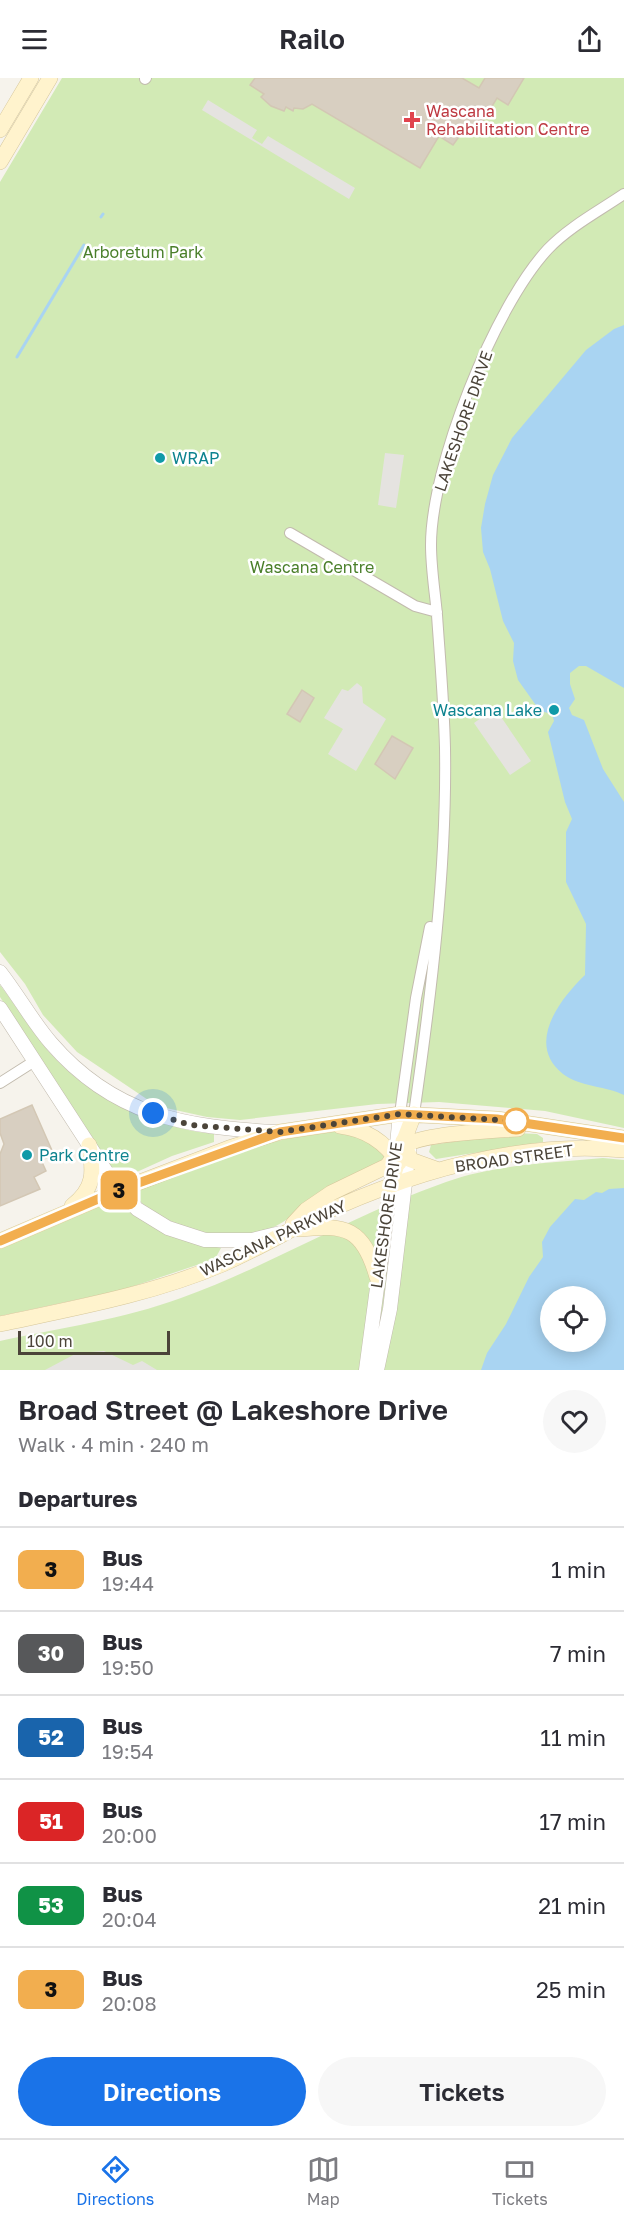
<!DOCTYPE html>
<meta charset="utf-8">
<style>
:root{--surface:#fff;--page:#f7f7f7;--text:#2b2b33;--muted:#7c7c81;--line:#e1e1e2;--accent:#1a73e8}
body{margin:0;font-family:"Golos Text",sans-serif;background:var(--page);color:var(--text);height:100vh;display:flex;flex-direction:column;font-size:22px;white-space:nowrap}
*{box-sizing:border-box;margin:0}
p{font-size:20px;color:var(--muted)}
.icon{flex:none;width:33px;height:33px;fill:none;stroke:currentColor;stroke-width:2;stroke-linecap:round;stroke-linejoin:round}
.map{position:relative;height:1292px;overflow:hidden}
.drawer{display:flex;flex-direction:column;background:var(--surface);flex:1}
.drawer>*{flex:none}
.badge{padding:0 12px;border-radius:9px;font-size:21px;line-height:39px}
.fabs{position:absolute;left:540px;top:1208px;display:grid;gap:12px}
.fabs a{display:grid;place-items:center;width:66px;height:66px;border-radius:50%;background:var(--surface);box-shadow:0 3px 15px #0003;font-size:30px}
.scale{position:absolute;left:18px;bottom:15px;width:152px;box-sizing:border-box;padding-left:6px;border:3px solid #4b4439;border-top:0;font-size:16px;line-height:21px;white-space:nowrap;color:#4b4439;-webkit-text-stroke:4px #fff;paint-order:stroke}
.you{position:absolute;width:30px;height:30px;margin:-15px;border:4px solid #fff;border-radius:50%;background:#1a73e8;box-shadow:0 0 0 9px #1a73e833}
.map>.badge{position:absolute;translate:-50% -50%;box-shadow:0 0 0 3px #fff}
h2{padding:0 18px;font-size:22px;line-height:54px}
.round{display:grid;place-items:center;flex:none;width:63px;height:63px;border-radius:32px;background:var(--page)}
.summary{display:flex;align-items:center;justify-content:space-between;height:102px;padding:0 18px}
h1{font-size:28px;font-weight:600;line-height:45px}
.action{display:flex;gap:12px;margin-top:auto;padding:12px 18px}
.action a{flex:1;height:69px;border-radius:36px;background:var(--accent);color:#fff;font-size:24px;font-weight:600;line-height:69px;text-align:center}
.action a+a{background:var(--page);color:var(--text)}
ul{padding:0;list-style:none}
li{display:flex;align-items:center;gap:18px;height:84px;padding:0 18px;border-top:2px solid var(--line)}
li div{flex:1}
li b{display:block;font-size:22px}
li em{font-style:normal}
li .badge{min-width:66px;font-weight:700;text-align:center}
header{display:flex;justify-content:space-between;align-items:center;height:78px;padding:0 18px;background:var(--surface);font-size:27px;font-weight:600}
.menu{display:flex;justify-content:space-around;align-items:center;height:84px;border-top:2px solid var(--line);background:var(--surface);font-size:16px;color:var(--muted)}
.menu a{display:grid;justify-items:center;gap:3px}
.menu .active{color:var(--accent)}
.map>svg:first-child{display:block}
</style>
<header><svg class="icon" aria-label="menu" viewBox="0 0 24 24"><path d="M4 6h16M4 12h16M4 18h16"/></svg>Railo<svg class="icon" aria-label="share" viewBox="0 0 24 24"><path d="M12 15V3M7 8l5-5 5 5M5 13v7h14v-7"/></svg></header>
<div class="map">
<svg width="624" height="1292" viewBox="0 0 624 1292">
<rect width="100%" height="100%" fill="#f6f3ec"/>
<path fill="#d2eab5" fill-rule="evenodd" d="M62,0H624V1050L545,1033L439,1024L377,1026L240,1042L207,1039L157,1028L77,974L43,937L25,906L0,874V104Z
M0,907C17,929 31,953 49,974C91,1021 151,1049 214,1056V1064L172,1078L128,1098L114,1094L0,919Z
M342,1053L361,1056L388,1077L382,1086C360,1098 334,1107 313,1121C302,1128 294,1137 283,1144C252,1164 205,1159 173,1144C158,1137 141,1129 134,1114C201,1086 268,1058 342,1053Z
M516,1055L537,1056L543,1060V1064L436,1081L429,1074L431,1067Z
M603,1080L624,1082V1292H0V1263C60,1250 124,1241 181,1220C272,1187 354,1136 446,1104C495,1086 552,1085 603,1080ZM550,1218H596V1263H550Z
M108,1123H119C149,1148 183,1163 221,1170L215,1181L122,1212L0,1238V1169Z"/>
<path fill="#e5e3e0" d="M208,22L257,52L252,60L262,66L268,58L355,110L349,121L202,32Z
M385,375L404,377L396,430L378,427Z
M357,605L362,609L363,625L386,641L356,693L328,676L343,651L324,640L342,611L348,613Z
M495,630L531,683L510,697L474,645Z
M104,1273L133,1287L142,1283L157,1292H45L77,1275Z"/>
<path fill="#a9d4f2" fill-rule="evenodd" d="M624,247V610L586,588H579L570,595V606L575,621L569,630L572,637L584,642L603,691L624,724V1017C606,1008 580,1009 563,996C525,966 560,921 585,897L586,846L566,804V754L572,741L565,724L548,654L554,643L552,636L540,633L518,602L513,583L514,565L503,543L490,491L483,474L481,450L485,426L493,397L512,360L586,272L614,251Z
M624,1110V1292H481L487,1275L506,1246L529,1199L543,1179L542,1164L550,1149L575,1121L584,1122L596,1114L602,1115L609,1111ZM550,1218H596V1263H550Z"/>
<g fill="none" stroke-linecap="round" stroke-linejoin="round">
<path stroke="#a9d4f2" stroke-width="3" d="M101,139L103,136
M17,279L84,167"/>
</g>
<path fill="#d8cfc1" stroke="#d3c7b4" stroke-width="1.5" d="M255,0H462L479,10L485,0H524L508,27L497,20L478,51L461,56L453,67L439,58L420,90L312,26L303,31L294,30L293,33L286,29L284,33L271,28L261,19L264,16L250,7Z
M302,612L314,620L300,644L287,636Z
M392,658L413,670L395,701L375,686Z
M32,1027L54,1077L41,1082L46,1093L34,1099L40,1111L0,1128V1076L4,1066L0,1055V1041Z"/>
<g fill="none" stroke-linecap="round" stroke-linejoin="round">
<g stroke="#c2bbae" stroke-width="12">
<path id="minor" d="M145,1L146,0
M290,455L415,528L437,534
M0,1005L33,984
M400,1036L416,920L430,849
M414,1036C431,918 447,790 445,670C444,626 440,581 437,537C435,514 431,491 431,467C431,388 494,229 548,171C569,149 599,133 624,116"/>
</g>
<g stroke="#c2bbae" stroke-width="15">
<path id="tertiary" d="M0,894C18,917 32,943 51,965C114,1038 185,1049 275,1054
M0,930L111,1101L137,1131L168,1150L205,1162H252L276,1156
M396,1076L400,1036
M366,1292L392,1098
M377,1292L390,1231L409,1072"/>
</g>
<g stroke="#d6c79b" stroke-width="16">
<path id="secondary" d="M0,52L31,0
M0,84L50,0
M340,1048C365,1051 385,1064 399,1085
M403,1063L411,1082L436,1091
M391,1106C395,1094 398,1077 407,1067C420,1056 498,1052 518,1051
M72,1128C95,1110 94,1094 89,1067
M293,1146L306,1132L331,1115L387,1088L403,1065L414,1036
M299,1151C346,1146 363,1150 377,1199
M0,1163L119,1112L229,1070L280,1054L400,1036L497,1041L624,1060
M0,1246C75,1230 153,1216 223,1186C262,1169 299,1146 337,1129C426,1090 527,1063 624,1072"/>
</g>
<use href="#minor" stroke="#fff" stroke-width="10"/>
<use href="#tertiary" stroke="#fff" stroke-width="14"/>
<use href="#secondary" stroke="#fff3cd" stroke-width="15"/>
</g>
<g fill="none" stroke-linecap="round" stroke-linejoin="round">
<g stroke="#fff" stroke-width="14">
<path id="line" d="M0,1163L119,1112L280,1054L400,1036L497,1041L624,1060"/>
</g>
<use href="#line" stroke="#f2ae4f" stroke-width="9"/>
<path stroke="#4b4439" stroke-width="6" stroke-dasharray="0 10.8" d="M153,1035L190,1047L280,1054L400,1036L516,1043"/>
</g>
<path fill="#e0444e" stroke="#fff" stroke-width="2" d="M409 33h6v6h6v6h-6v6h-6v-6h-6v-6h6z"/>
<g fill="#0f9aa8" stroke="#fff" stroke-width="2">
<circle cx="160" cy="380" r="6"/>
<circle cx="554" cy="632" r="6"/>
<circle cx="27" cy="1077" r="6"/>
</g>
<circle fill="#fff" stroke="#f2ae4f" stroke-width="3" cx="516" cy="1043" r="12"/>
<g text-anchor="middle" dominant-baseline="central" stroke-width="5" stroke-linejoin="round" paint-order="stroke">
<g font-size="16" fill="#be3a42" stroke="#fff" text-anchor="start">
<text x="426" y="33">Wascana<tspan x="426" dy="18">Rehabilitation Centre</tspan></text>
</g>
<g font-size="16" fill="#4a7f2a" stroke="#fff">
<text x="143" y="174">Arboretum Park</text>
<text x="312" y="489">Wascana Centre</text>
</g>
<g font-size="16" fill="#4b4439" stroke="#fff">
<text transform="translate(463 343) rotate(-71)">LAKESHORE DRIVE</text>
<text transform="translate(514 1080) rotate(-8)">BROAD STREET</text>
<text transform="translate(386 1137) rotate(-82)">LAKESHORE DRIVE</text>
<text transform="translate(273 1160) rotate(-25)">WASCANA PARKWAY</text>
</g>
<g font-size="16" fill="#0d838f" stroke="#fff" text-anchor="start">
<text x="172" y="380">WRAP</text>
<text x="542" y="632" text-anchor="end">Wascana Lake</text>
<text x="39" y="1077">Park Centre</text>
</g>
</g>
</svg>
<div class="fabs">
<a><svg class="icon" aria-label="locate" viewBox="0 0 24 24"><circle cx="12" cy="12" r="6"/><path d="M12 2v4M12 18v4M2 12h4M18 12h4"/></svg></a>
</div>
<div class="scale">100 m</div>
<div class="you" style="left:153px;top:1035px"></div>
<b class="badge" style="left:119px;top:1112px;background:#f2ae4f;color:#111">3</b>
</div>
<section class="drawer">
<div class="summary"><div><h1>Broad Street @ Lakeshore Drive</h1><p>Walk · 4 min · 240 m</p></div><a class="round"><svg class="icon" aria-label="heart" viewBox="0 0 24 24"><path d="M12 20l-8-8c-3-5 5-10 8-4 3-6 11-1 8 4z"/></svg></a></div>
<h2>Departures</h2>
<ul>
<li><span class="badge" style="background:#f2ae4f;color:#111">3</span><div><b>Bus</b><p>19:44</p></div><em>1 min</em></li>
<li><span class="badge" style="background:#57585a;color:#fff">30</span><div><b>Bus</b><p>19:50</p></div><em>7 min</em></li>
<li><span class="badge" style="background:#1964ac;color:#fff">52</span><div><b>Bus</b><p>19:54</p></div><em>11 min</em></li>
<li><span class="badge" style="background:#db2526;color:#fff">51</span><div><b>Bus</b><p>20:00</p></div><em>17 min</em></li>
<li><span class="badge" style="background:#109246;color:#fff">53</span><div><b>Bus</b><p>20:04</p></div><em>21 min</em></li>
<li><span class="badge" style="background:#f2ae4f;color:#111">3</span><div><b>Bus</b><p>20:08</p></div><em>25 min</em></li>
</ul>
<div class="action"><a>Directions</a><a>Tickets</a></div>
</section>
<nav class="menu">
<a class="active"><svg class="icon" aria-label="directions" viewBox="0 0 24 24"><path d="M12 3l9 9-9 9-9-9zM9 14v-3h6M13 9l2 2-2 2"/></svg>Directions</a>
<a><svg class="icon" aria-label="map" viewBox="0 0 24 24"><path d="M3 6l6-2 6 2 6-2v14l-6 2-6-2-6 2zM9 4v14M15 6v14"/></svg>Map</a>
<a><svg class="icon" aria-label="tickets" viewBox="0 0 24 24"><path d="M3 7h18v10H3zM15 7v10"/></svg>Tickets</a>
</nav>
